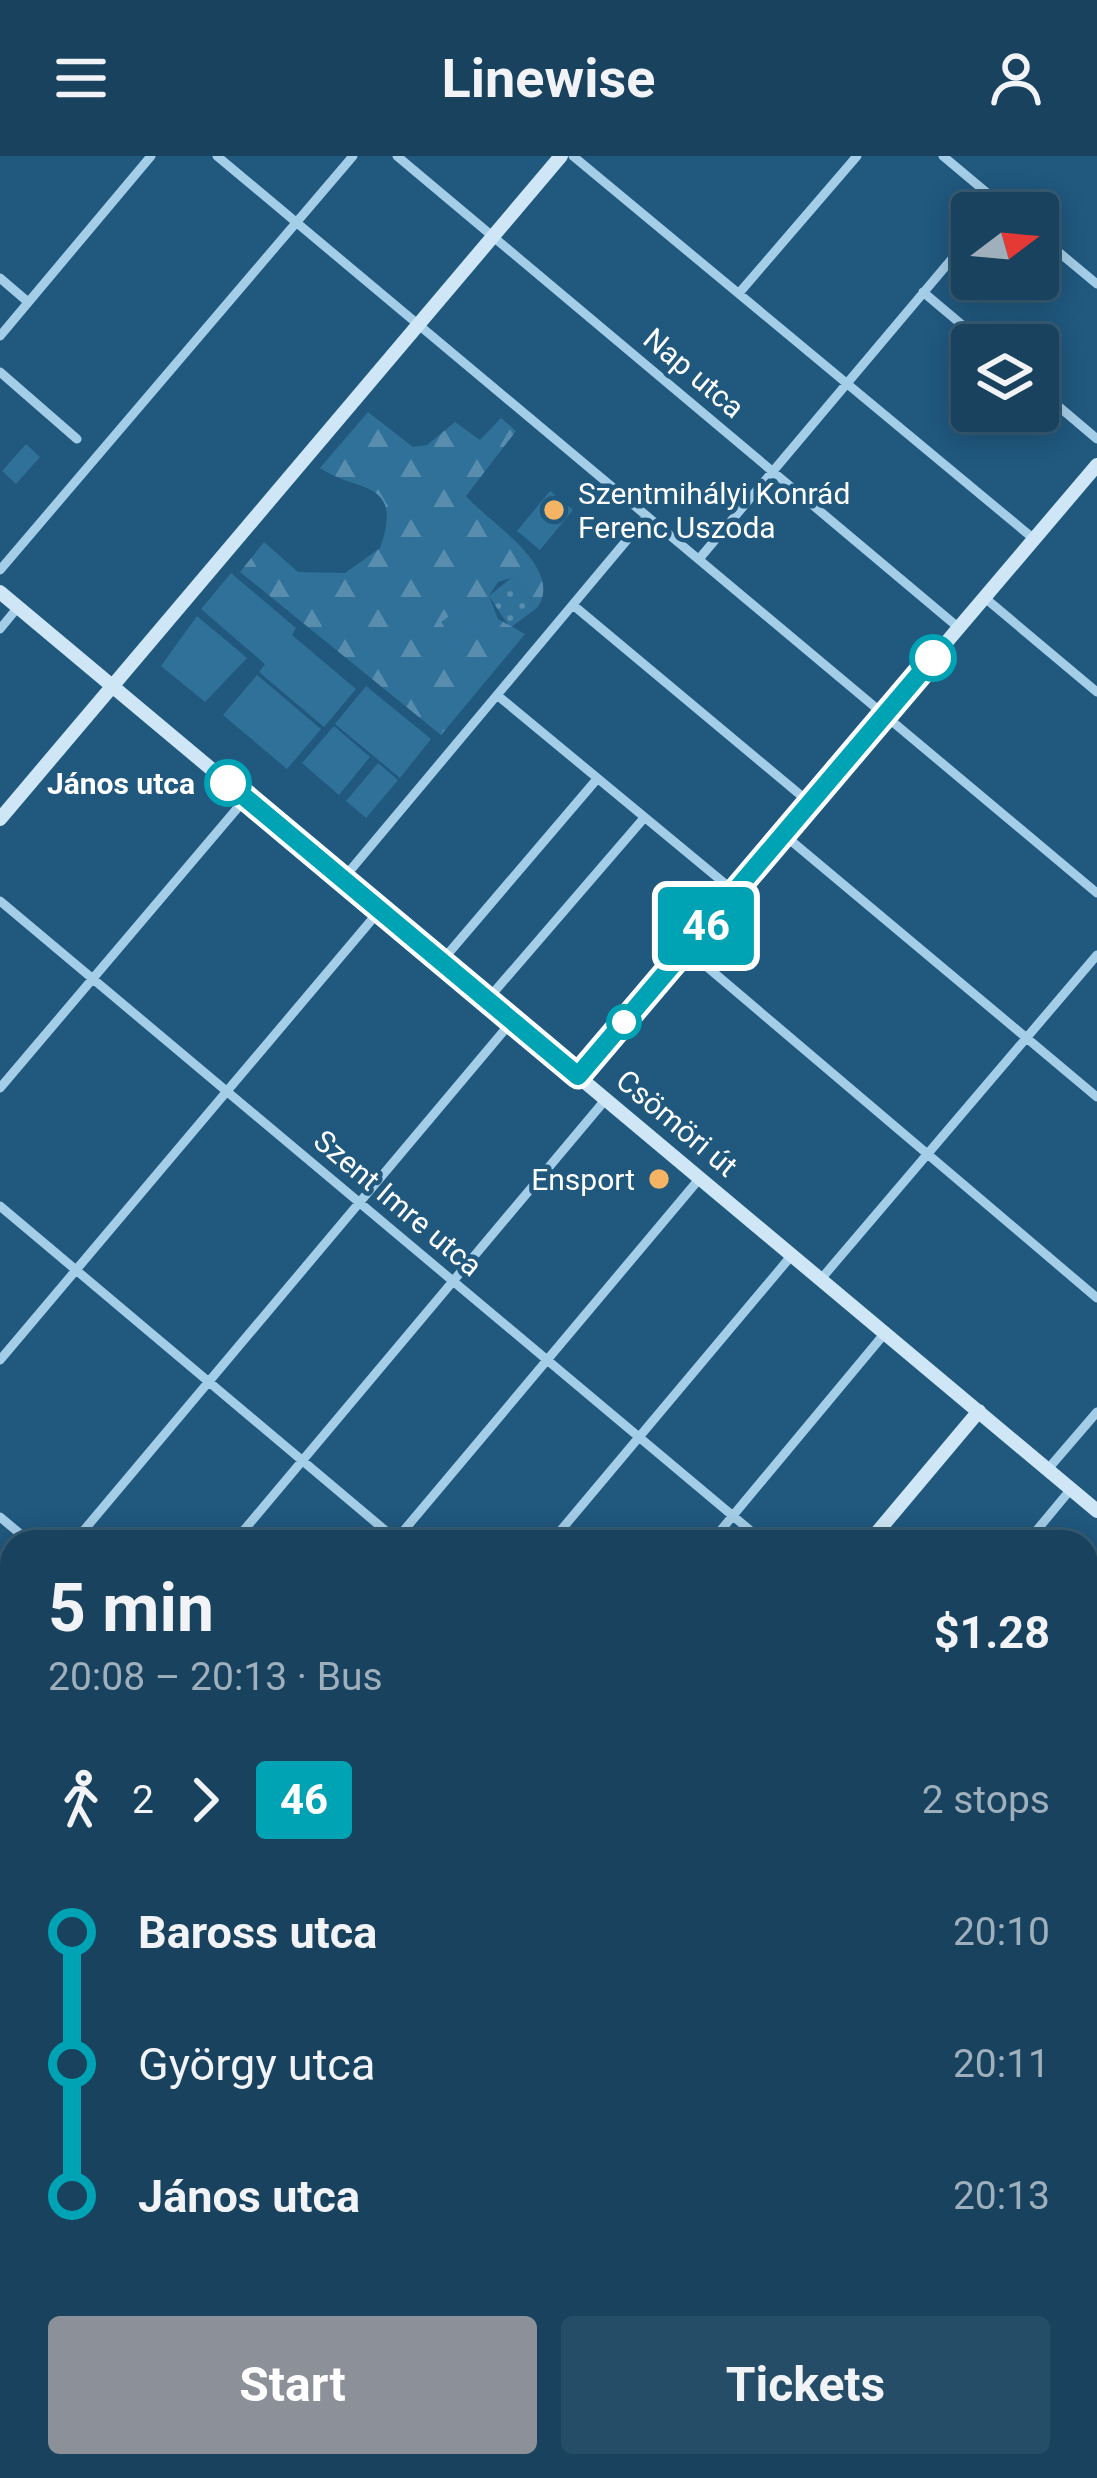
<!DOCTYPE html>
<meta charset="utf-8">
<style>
:root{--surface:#18425e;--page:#254d67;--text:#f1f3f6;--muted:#9fb0bc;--line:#365b73;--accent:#8c9099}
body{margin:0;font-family:Roboto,sans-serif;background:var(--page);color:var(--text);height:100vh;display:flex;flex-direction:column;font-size:45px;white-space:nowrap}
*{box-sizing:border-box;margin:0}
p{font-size:39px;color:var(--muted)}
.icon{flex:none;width:66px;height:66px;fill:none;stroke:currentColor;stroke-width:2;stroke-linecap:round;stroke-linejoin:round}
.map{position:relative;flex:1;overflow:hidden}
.side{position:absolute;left:0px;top:1374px;width:1098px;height:948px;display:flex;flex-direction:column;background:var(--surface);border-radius:36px 36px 0 0;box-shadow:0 6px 30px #0003,0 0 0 3px var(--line)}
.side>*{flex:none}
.badge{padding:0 24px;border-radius:9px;font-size:42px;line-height:78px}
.needle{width:78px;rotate:74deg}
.buttons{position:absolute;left:951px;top:36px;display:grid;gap:24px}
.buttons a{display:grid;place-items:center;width:108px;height:108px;border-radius:12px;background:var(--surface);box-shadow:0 6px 30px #0003,0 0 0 3px var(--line);font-size:60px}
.map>.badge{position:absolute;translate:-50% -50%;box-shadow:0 0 0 6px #fff}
.legs{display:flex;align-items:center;gap:18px;height:132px;padding:0 48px;font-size:39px}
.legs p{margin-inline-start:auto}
.summary{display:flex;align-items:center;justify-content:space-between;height:204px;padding:0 48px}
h1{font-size:66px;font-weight:700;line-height:90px}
.primary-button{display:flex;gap:24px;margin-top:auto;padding:24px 48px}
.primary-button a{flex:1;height:138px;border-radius:12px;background:var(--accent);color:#fff;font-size:48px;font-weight:700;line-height:138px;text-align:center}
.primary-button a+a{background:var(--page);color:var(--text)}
ul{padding:0 48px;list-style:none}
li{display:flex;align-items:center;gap:42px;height:132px;font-size:45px}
li i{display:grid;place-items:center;width:18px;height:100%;margin:0 15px;background:currentColor}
li i::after{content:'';width:30px;height:30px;margin:-15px;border:9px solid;border-radius:50%;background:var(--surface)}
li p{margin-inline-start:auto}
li:first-child i{background:linear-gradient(#0000 50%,currentColor 0)}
li:last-child i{background:linear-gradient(currentColor 50%,#0000 0)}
header{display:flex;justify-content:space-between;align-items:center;height:156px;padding:0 48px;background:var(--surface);font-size:54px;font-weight:700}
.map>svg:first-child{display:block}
</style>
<header><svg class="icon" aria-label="menu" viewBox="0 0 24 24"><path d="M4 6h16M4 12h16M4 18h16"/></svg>Linewise<svg class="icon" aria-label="person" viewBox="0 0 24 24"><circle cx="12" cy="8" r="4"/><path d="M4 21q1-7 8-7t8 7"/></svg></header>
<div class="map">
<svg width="1097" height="2322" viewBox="0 0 1097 2322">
<defs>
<pattern id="grass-dots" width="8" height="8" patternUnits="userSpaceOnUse" patternTransform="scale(3)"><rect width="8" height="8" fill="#30719a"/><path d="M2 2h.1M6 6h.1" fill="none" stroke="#598dae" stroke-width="1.8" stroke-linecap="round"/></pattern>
<pattern id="forest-firs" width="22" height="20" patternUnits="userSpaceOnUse" patternTransform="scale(3)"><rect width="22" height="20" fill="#30719a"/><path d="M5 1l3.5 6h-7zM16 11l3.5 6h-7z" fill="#598dae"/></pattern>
</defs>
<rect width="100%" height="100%" fill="#20587e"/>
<path fill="url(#grass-dots)" d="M511,422L538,451L510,472L489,440Z"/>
<path fill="url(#forest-firs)" d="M368,256L413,291L427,289L455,266L480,284L501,262L516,275L466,340C488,366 564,410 538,451L511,422L498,426L489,440L498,463L525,478L441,579L240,416L264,386L298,416L345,417L380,392C405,322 356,337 320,312Z
M689,2310H896L886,2322H678Z"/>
<path fill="#30719a" d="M26,288L40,301L16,328L2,315Z
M550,335L573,354L540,394L517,375Z
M231,417L296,472L292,479L356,533L324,571L259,516L265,508L201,453Z
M457,455L474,482L459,492L441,466Z
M197,460L247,502L205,546L161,510Z
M257,519L321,573L287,613L223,559Z
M366,530L431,583L400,622L335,568Z
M334,570L370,601L339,639L302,607Z
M378,607L398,624L366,662L346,645Z"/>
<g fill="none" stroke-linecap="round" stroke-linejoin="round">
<path stroke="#97cae9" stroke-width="3" d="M1086,2277L1097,2249
M1068,2322L1073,2310"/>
<path stroke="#a4cde7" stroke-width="9" d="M217,0L1097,737
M397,0L959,472
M573,0L1034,383
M943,0L1011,57
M1038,79L1097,128
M0,122L28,146
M740,136L857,0
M923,136L986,189
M0,180L151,0
M0,216L77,283
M1038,233L1097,283
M699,403L972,79
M0,414L353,0
M985,442L1097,536
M573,449L810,647
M0,473L18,451
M497,539L735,736
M783,678L1097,941
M343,723L647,360
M0,745L764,1386
M686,793L1097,1142
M441,806L597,623
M488,843L644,662
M0,932L246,642
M0,1050L399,1386
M821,1123L1097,799
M0,1204L380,754
M1048,1313L1097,1256
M0,1361L30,1386
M395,1385L700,1022
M74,1386L513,864
M234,1386L606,943
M551,1386L792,1099
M711,1386L885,1177
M1027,1386L1071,1333
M0,1475L12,1461
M1086,1505L1097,1492
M1086,1656L1097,1665
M0,1666L12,1652
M1086,1809L1097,1818
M0,1852L12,1838
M1086,1962L1097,1971
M0,1971L12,1981
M0,2044L12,2029
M1086,2087L1097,2096
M0,2227L12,2214
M1090,2292L1097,2298
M398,2310L412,2322
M577,2310L591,2322
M931,2310L945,2322
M241,2322L251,2310
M654,2322L664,2310
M886,2322L896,2310"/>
<path stroke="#cee6f6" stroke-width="14" d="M0,436L1097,1355
M0,663L561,0
M578,920L1097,309
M869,1386L979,1255
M0,1667L12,1677
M752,2310L766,2322
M80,2322L90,2310"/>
</g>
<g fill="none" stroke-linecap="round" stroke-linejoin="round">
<g stroke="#fff" stroke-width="27">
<path id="line-1" d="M228,627L578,920L933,502"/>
</g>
<use href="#line-1" stroke="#00a3b4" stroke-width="18"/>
</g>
<g fill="#f5b464" stroke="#20587e" stroke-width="4.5">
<circle cx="554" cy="354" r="12"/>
<circle cx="659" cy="1023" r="12"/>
</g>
<g fill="#fff" stroke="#00a3b4" stroke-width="6">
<circle cx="933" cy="502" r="21"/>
<circle cx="228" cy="627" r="21"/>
<circle cx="624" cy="866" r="15"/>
</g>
<g text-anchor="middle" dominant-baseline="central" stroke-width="9" stroke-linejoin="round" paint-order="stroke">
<g font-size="30" fill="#fff" stroke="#20587e">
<text transform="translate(694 217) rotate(40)">Nap utca</text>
<text transform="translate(677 967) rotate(40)">Csömöri út</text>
<text transform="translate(398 1047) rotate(40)">Szent Imre utca</text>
</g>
<g font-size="30" fill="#fff" stroke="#20587e" text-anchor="start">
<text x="578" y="337">Szentmihályi Konrád<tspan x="578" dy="34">Ferenc Uszoda</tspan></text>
<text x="635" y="1023" text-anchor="end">Ensport</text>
</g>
<g font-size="30" font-weight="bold" fill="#fff" stroke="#20587e" text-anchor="end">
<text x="195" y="627">János utca</text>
</g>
</g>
</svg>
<div class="buttons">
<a><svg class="needle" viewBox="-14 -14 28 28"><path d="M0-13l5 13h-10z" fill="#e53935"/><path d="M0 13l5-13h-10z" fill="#9fb0bc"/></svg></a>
<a><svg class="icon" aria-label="layers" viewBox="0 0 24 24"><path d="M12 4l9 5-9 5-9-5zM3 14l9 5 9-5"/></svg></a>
</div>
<b class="badge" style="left:706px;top:770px;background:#00a3b4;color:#fff">46</b>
<section class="side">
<div class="summary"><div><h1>5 min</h1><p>20:08 – 20:13 · Bus</p></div><b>$1.28</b></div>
<div class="legs"><svg class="icon" aria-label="walk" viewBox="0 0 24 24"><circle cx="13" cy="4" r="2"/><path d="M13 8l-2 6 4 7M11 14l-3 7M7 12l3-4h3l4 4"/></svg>2<svg class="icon" aria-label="forward" viewBox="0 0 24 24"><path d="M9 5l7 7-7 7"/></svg><b class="badge" style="background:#00a3b4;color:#fff">46</b><p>2 stops</p></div>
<ul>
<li><i style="color:#00a3b4"></i><b>Baross utca</b><p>20:10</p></li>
<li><i style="color:#00a3b4"></i><span>György utca</span><p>20:11</p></li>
<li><i style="color:#00a3b4"></i><b>János utca</b><p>20:13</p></li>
</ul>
<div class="primary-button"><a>Start</a><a>Tickets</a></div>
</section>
</div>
